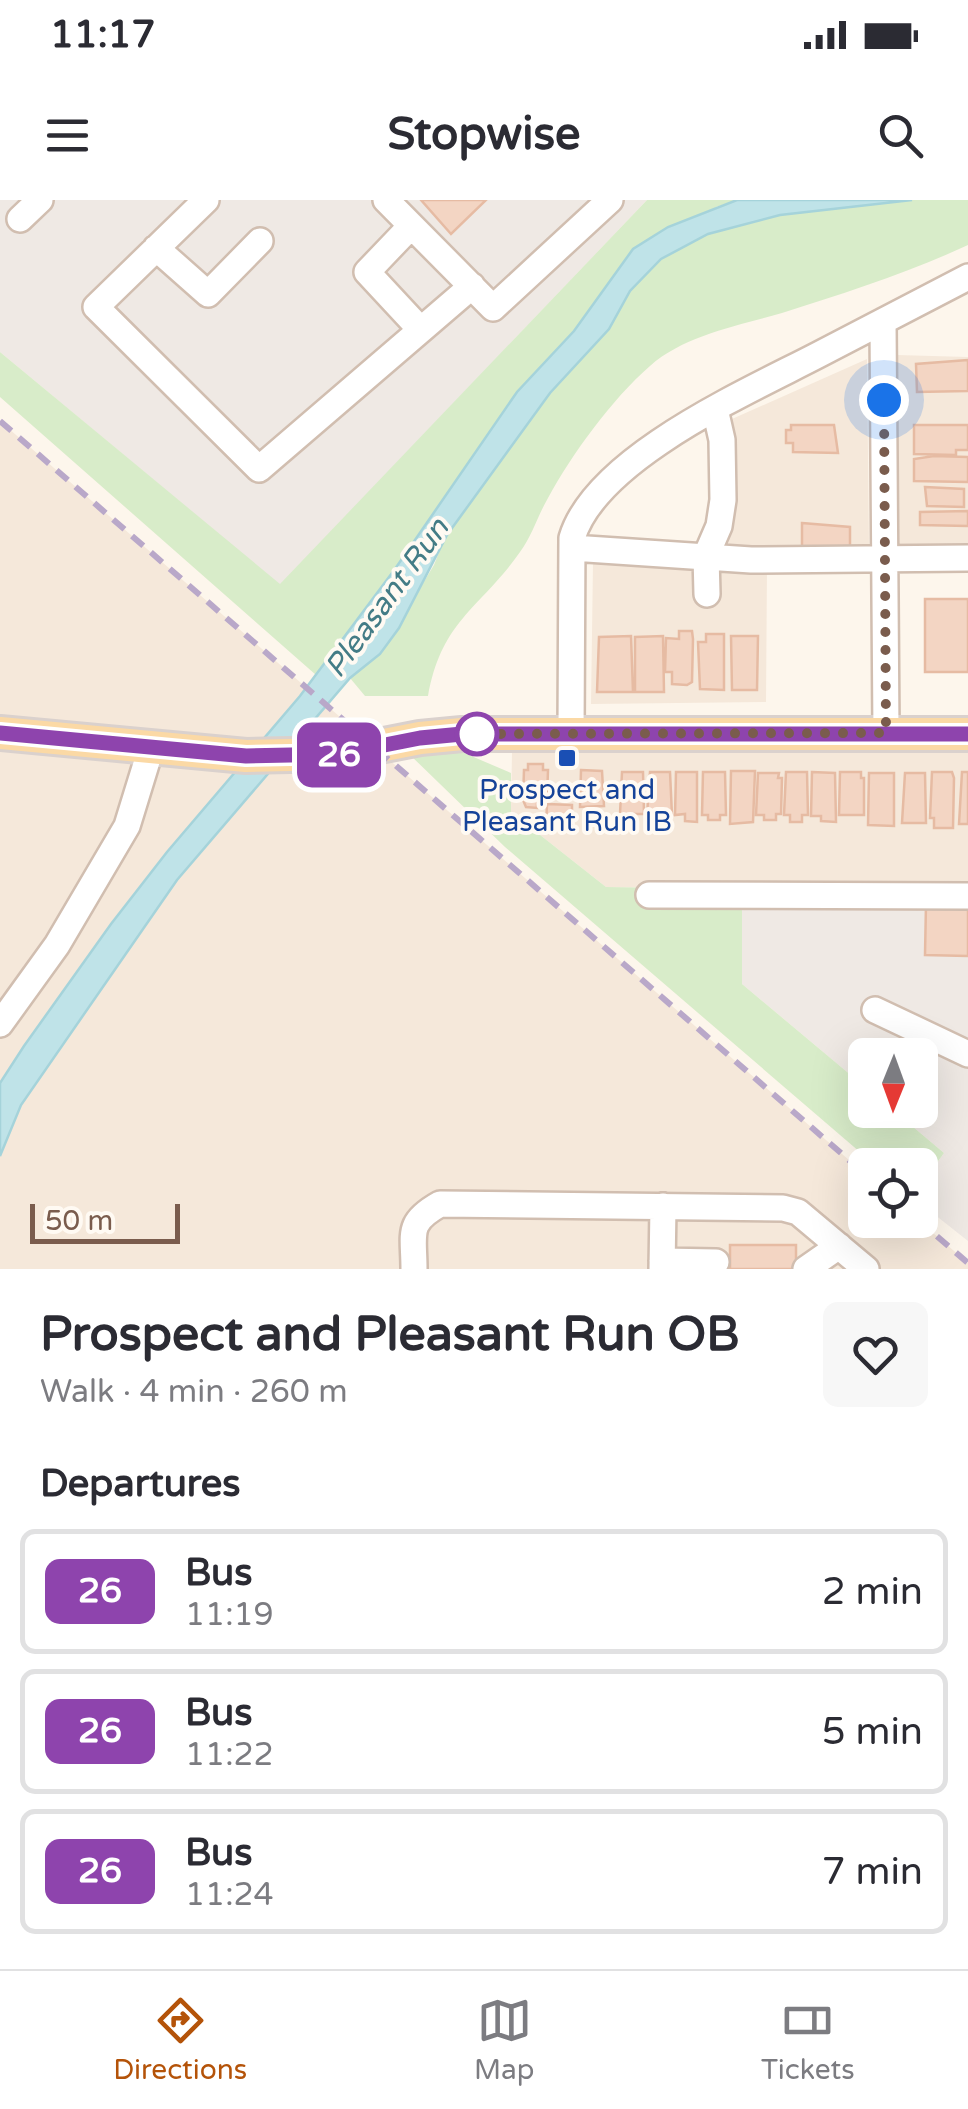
<!DOCTYPE html>
<meta charset="utf-8">
<style>
:root{--surface:#fff;--page:#f7f7f7;--text:#2b2b33;--muted:#7c7c81;--line:#e1e1e2;--accent:#b45309}
body{margin:0;font-family:"Varela Round",sans-serif;background:var(--page);color:var(--text);height:100vh;display:flex;flex-direction:column;font-size:38px;white-space:nowrap}
*{box-sizing:border-box;margin:0}
p{font-size:32px;color:var(--muted)}
.icon{flex:none;width:55px;height:55px;fill:none;stroke:currentColor;stroke-width:2;stroke-linecap:round;stroke-linejoin:round}
.map{position:relative;height:1069px;overflow:hidden}
.drawer{display:flex;flex-direction:column;background:var(--surface);flex:1}
.drawer>*{flex:none}
.badge{padding:0 20px;border-radius:15px;font-size:35px;line-height:65px}
.needle{width:65px;rotate:181deg}
.buttons{position:absolute;left:848px;top:838px;display:grid;gap:20px}
.buttons a{display:grid;place-items:center;width:90px;height:90px;border-radius:15px;background:var(--surface);box-shadow:0 10px 40px #0002;font-size:50px}
.scale{position:absolute;left:30px;bottom:25px;width:150px;box-sizing:border-box;padding-left:10px;border:5px solid #7a5c4d;border-top:0;font-size:28px;line-height:35px;white-space:nowrap;color:#7a5c4d;-webkit-text-stroke:8px #fffaf3;paint-order:stroke}
.you{position:absolute;width:50px;height:50px;margin:-25px;border:8px solid #fff;border-radius:50%;background:#1a73e8;box-shadow:0 0 0 15px #1a73e833}
.map>.badge{position:absolute;translate:-50% -50%;box-shadow:0 0 0 5px #fff}
h2{padding:0 40px;font-size:38px;line-height:90px}
.round{display:grid;place-items:center;flex:none;width:105px;height:105px;border-radius:15px;background:var(--page)}
.head{display:flex;align-items:center;justify-content:space-between;height:170px;padding:0 40px}
h1{font-size:48px;font-weight:700;line-height:75px}
ul{padding:0;list-style:none}
li{display:flex;align-items:center;gap:30px;height:125px;margin:0 20px 15px;padding:0 20px;border:5px solid var(--line);border-radius:15px}
li div{flex:1}
li b{display:block;font-size:38px}
li em{font-style:normal}
li .badge{min-width:110px;font-weight:700;text-align:center}
.status{display:flex;justify-content:space-between;align-items:center;height:70px;padding:0 50px;background:var(--surface);direction:ltr}
.status svg{height:28px;fill:currentColor}
header{display:flex;justify-content:space-between;align-items:center;height:130px;padding:0 40px;background:var(--surface);font-size:45px;font-weight:700}
.dock{display:flex;justify-content:space-around;align-items:center;height:140px;border-top:2px solid var(--line);background:var(--surface);font-size:28px;color:var(--muted)}
.dock a{display:grid;justify-items:center;gap:5px}
.dock .current{color:var(--accent)}
.map>svg:first-child{display:block}
</style>
<div class="status"><b>11:17</b><svg viewBox="0 0 49 12"><path d="M0 12V9h3v3zM5 12V6h3v6zM10 12V3h3v9zM15 12V0h3v12zM26 1h20v11H26zM47 4h2v5h-2z"/></svg></div>
<header><svg class="icon" aria-label="menu" viewBox="0 0 24 24"><path d="M4 6h16M4 12h16M4 18h16"/></svg>Stopwise<svg class="icon" aria-label="search" viewBox="0 0 24 24"><circle cx="10" cy="10" r="6"/><path d="M15 15l6 6"/></svg></header>
<div class="map">
<svg width="968" height="1069" viewBox="0 0 968 1069">
<rect width="100%" height="100%" fill="#fdf6ec"/>
<path fill="#f5e8da" d="M897,155L968,157V351H895Z
M867,159L869,348L718,351L732,319V219Z
M0,221L865,974V1020H918L968,1063V1069H0Z
M593,363L767,368L766,502L591,504Z
M512,552L968,553V691L606,687L511,612Z"/>
<path fill="#efe9e4" d="M0,0H647L280,385L0,152Z
M742,702L968,703V1041L920,1003V986L944,953L893,910H920V855H865V887L742,784Z"/>
<path fill="#d8ecc9" d="M647,0H737L716,7L574,131L517,192L395,369L316,475L0,197V152L280,384Z
M912,0H968V45C908,73 845,93 782,113C738,126 685,135 650,166C612,199 572,254 548,298C538,315 532,336 520,352C480,409 442,419 428,496H365L350,478L380,454L434,365L446,335L550,193L609,129L630,91L661,59L708,34L780,15Z
M448,546L511,573V612L606,687L742,689V784L865,887V910H893L944,953L920,986V965H875L505,647L407,552Z"/>
<path fill="#bfe3e8" stroke="#a5d3da" stroke-width="2.5" d="M737,0H912L780,15L708,34L661,59L630,91L609,129L550,193L447,335L399,428L380,454L350,478L177,680L21,905L0,956V883L24,846L111,724L167,652L300,496L395,369L517,192L574,131L633,49L668,27Z"/>
<path fill="#f3d5c3" stroke="#e6bba3" stroke-width="2.5" d="M421,0H486L451,34Z
M968,160V191L917,192L916,164Z
M791,225H834L838,253L793,252V243H786V230H791Z
M914,225H968V250H956V255L914,254Z
M934,256L968,257V282L914,281V259Z
M925,287L964,289V307L927,306Z
M968,311V326L920,325V312Z
M802,323L850,327V349L802,347Z
M925,399H968V472H925Z
M679,431H692L693,439L692,482L687,485L672,484V472H665L666,438L679,439Z
M706,434H724V490L700,489L698,442H706Z
M631,436L633,492H597L599,437Z
M663,436L664,492H635V437Z
M731,436H758L757,490H732Z
M528,564H543V570H548L547,600H537V608L526,607L523,600L524,570H528Z
M581,570L602,571L604,606L580,607Z
M731,571H755L753,622L730,624Z
M622,572H643L644,614H620Z
M650,572H670L672,615H647Z
M676,572H697V622L685,621V614L675,615Z
M703,572H725L726,615H720V620H708V615H702Z
M786,572H807L808,615H802V622H790V615H784Z
M812,572L835,573L836,622L821,621V616H811Z
M840,572H861V578H864V615H839Z
M932,572H952L954,578L953,628H934V618H930Z
M962,572H968V624H959Z
M758,573H779L778,578H782L781,614H776V620H764V615H756Z
M869,573H894V626L868,625Z
M905,573H925L926,623H902Z
M547,604L572,605V629L546,628Z
M926,704L968,705V756L925,755Z
M730,1045H796V1069H730Z"/>
<g fill="none" stroke-linecap="round" stroke-linejoin="round">
<g stroke="#d1beb0" stroke-width="30">
<path id="minor" d="M206,0L96,107L259,269L472,86
M386,0L493,108L610,0
M20,19L40,0
M411,26L367,72L420,129
M156,48L208,94L260,41
M883,122L886,533
M572,348L751,360L968,358
M707,394L706,356L719,326L723,300L722,240L715,209
M571,532L572,338C596,258 747,192 818,155C868,129 918,103 968,77
M649,695L968,696
M875,810L968,854
M0,824L57,745L127,626L151,548
M662,1061L716,1062
M414,1069C414,1033 406,1023 440,1004L783,1008L798,1012L866,1069
M662,1069L663,1006
M806,1069L839,1046"/>
</g>
<g stroke="#dad1cd" stroke-width="38">
<path id="major" d="M0,533L246,556L339,554L420,538L462,534H968"/>
</g>
<use href="#minor" stroke="#fff" stroke-width="25"/>
<use href="#major" stroke="#fbd9a5" stroke-width="32"/>
<path stroke="#b9a8c9" stroke-width="6" stroke-dasharray="15 10" stroke-linecap="butt" d="M0,221L865,974
M918,1020L968,1063"/>
</g>
<g fill="none" stroke-linecap="round" stroke-linejoin="round">
<g stroke="#fff" stroke-width="22">
<path id="line" d="M0,533L246,556L339,554L420,538L462,534H968"/>
</g>
<use href="#line" stroke="#8e44ad" stroke-width="15"/>
<path stroke="#7a5c4d" stroke-width="10" stroke-dasharray="0 18" d="M477,534H462L886,533L884,200"/>
</g>
<circle fill="#fff" stroke="#8e44ad" stroke-width="5" cx="477" cy="534" r="20"/>
<rect fill="#1a4fb4" stroke="#fffaf3" stroke-width="4" x="557" y="548" width="20" height="20" rx="5"/>
<g text-anchor="middle" dominant-baseline="central" stroke-width="8" stroke-linejoin="round" paint-order="stroke">
<g font-size="28" fill="#164399" stroke="#fffaf3">
<text x="567" y="590">Prospect and<tspan x="567" dy="32">Pleasant Run IB</tspan></text>
</g>
<g font-size="30" font-style="italic" fill="#437c86" stroke="#fffaf3">
<text transform="translate(387 398) rotate(-54)">Pleasant Run</text>
</g>
</g>
</svg>
<div class="buttons">
<a><svg class="needle" viewBox="-14 -14 28 28"><path d="M0-13l5 13h-10z" fill="#e53935"/><path d="M0 13l5-13h-10z" fill="#7c7c81"/></svg></a>
<a><svg class="icon" aria-label="locate" viewBox="0 0 24 24"><circle cx="12" cy="12" r="6"/><path d="M12 2v4M12 18v4M2 12h4M18 12h4"/></svg></a>
</div>
<div class="scale">50 m</div>
<div class="you" style="left:884px;top:200px"></div>
<b class="badge" style="left:339px;top:555px;background:#8e44ad;color:#fff">26</b>
</div>
<section class="drawer">
<div class="head"><div><h1>Prospect and Pleasant Run OB</h1><p>Walk · 4 min · 260 m</p></div><a class="round"><svg class="icon" aria-label="heart" viewBox="0 0 24 24"><path d="M12 20l-8-8c-3-5 5-10 8-4 3-6 11-1 8 4z"/></svg></a></div>
<h2>Departures</h2>
<ul>
<li><span class="badge" style="background:#8e44ad;color:#fff">26</span><div><b>Bus</b><p>11:19</p></div><em>2 min</em></li>
<li><span class="badge" style="background:#8e44ad;color:#fff">26</span><div><b>Bus</b><p>11:22</p></div><em>5 min</em></li>
<li><span class="badge" style="background:#8e44ad;color:#fff">26</span><div><b>Bus</b><p>11:24</p></div><em>7 min</em></li>
</ul>
</section>
<nav class="dock">
<a class="current"><svg class="icon" aria-label="directions" viewBox="0 0 24 24"><path d="M12 3l9 9-9 9-9-9zM9 14v-3h6M13 9l2 2-2 2"/></svg>Directions</a>
<a><svg class="icon" aria-label="map" viewBox="0 0 24 24"><path d="M3 6l6-2 6 2 6-2v14l-6 2-6-2-6 2zM9 4v14M15 6v14"/></svg>Map</a>
<a><svg class="icon" aria-label="tickets" viewBox="0 0 24 24"><path d="M3 7h18v10H3zM15 7v10"/></svg>Tickets</a>
</nav>
